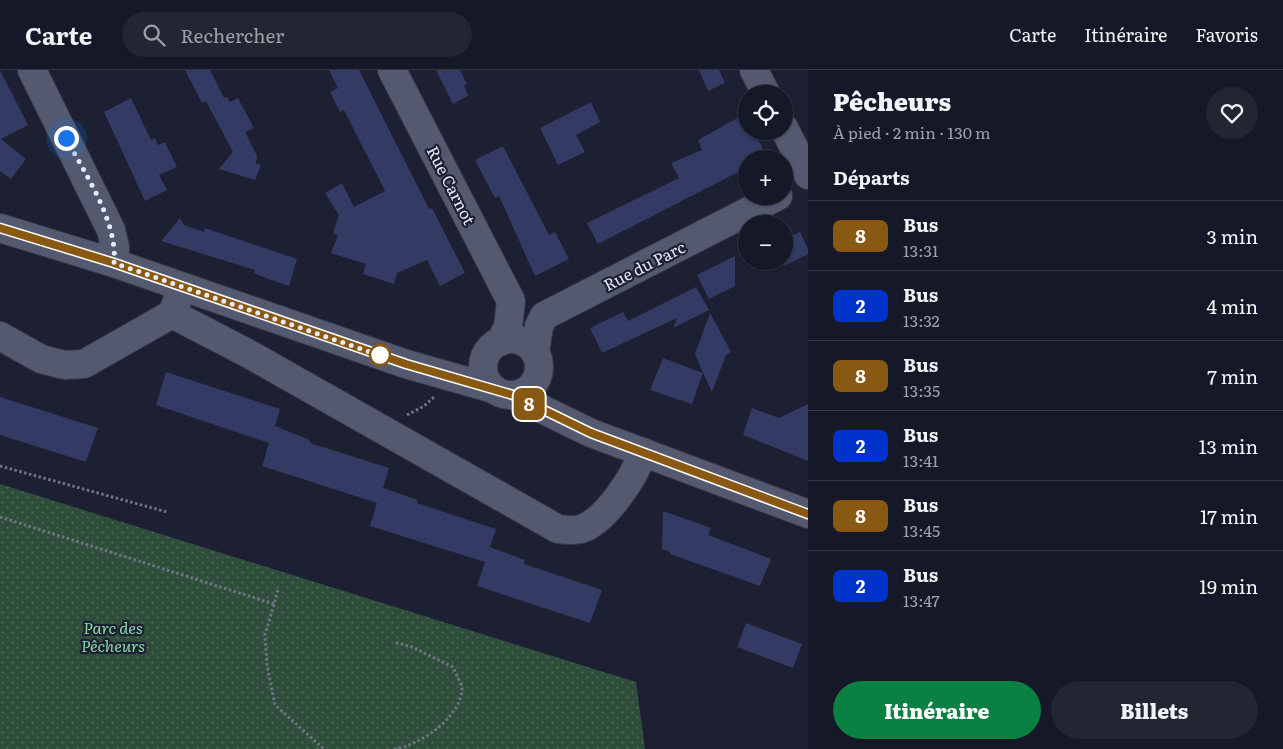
<!DOCTYPE html>
<html lang="fr">
<meta charset="utf-8">
<style>
:root{--surface:#151826;--page:#222532;--text:#f1f3f6;--muted:#9da0a7;--line:#343743;--accent:#0b8043}
body{margin:0;font-family:Literata,serif;background:var(--page);color:var(--text);height:100vh;display:flex;flex-direction:column;font-size:19px;white-space:nowrap}
*{box-sizing:border-box;margin:0}
p{font-size:16px;color:var(--muted)}
.icon{flex:none;width:28px;height:28px;fill:none;stroke:currentColor;stroke-width:2;stroke-linecap:round;stroke-linejoin:round}
.map{position:relative;flex:1;overflow:hidden}
.drawer{display:flex;flex-direction:column;background:var(--surface);width:475px}
.drawer>*{flex:none}
.badge{padding:0 10px;border-radius:8px;font-size:18px;line-height:32px}
.controls{position:absolute;left:738px;top:15px;display:grid;gap:10px}
.controls a{display:grid;place-items:center;width:55px;height:55px;border-radius:50%;background:var(--surface);box-shadow:0 1px 4px #0004,0 0 0 1px var(--line);font-size:25px}
.you{position:absolute;width:25px;height:25px;margin:-12px;border:4px solid #fff;border-radius:50%;background:#1a73e8;box-shadow:0 0 0 8px #1a73e833}
.map>.badge{position:absolute;translate:-50% -50%;box-shadow:0 0 0 2px #fff}
h2{padding:0 25px;font-size:19px;line-height:45px}
.round{display:grid;place-items:center;flex:none;width:52px;height:52px;border-radius:26px;background:var(--page)}
.head{display:flex;align-items:center;justify-content:space-between;height:85px;padding:0 25px}
h1{font-size:24px;font-weight:800;line-height:38px}
.primary-button{display:flex;gap:10px;margin-top:auto;padding:10px 25px}
.primary-button a{flex:1;height:58px;border-radius:30px;background:var(--accent);color:#fff;font-size:20px;font-weight:800;line-height:58px;text-align:center}
.primary-button a+a{background:var(--page);color:var(--text)}
ul{padding:0;list-style:none}
li{display:flex;align-items:center;gap:15px;height:70px;padding:0 25px;border-top:1px solid var(--line)}
li div{flex:1}
li b{display:block;font-size:19px}
li em{font-style:normal}
li .badge{min-width:55px;font-weight:700;text-align:center}
header{display:flex;align-items:center;gap:30px;box-sizing:border-box;height:70px;padding:0 25px;background:var(--surface);border-bottom:1px solid var(--line)}
header strong{font-size:24px}
nav{display:flex;gap:28px;margin-inline-start:auto;font-size:18px}
.search{width:350px;height:45px;background:var(--page);display:flex;align-items:center;gap:12px;box-sizing:border-box;padding:0 18px;border-radius:28px;color:var(--muted);font-size:19px}
main{display:flex;flex:1;min-height:0}
.map>svg:first-child{display:block}
</style>
<header>
<strong>Carte</strong>
<div class="search"><svg class="icon" aria-label="search" viewBox="0 0 24 24"><circle cx="10" cy="10" r="6"/><path d="M15 15l6 6"/></svg>Rechercher</div>
<nav><a>Carte</a><a>Itinéraire</a><a>Favoris</a></nav>
</header>
<main>
<div class="map">
<svg width="808" height="679" viewBox="0 0 808 679">
<defs>
<pattern id="park-dots" width="8" height="8" patternUnits="userSpaceOnUse" patternTransform="scale(1.25)"><rect width="8" height="8" fill="#2e4e3b"/><path d="M2 2h.1M6 6h.1" fill="none" stroke="#4c6858" stroke-width="1.8" stroke-linecap="round"/></pattern>
</defs>
<rect width="100%" height="100%" fill="#1c2032"/>
<path fill="url(#park-dots)" d="M0,414L636,612L645,679H0Z"/>
<path fill="#333a64" d="M0,0L28,55L1,69L26,89L11,109L0,101Z
M185,0H210L224,28L227,27L230,32L238,28L254,58L245,62L257,86L256,93L261,95L255,110L219,99L233,82L206,31L202,33Z
M329,0H359L429,139L432,138L465,203L440,216L427,190L397,203L394,214L363,204L366,194L331,183L338,165L333,163L339,145L325,123L342,113L354,137L385,121L344,40L340,42L330,22L338,18Z
M436,0H460L467,14L464,15L468,26L453,34Z
M699,0H719L725,13L708,21Z
M131,28L151,70L155,68L158,75L165,72L177,97L159,105L167,120L145,131L104,42Z
M591,32L600,52L576,65L585,82L558,95L540,58Z
M741,46L746,55V61H754L768,89H746V98L598,174L587,153L679,108L671,93L702,80L698,70Z
M503,76L549,165L555,162L569,189L535,206L499,126L495,128L475,90Z
M180,148L184,155L204,162L205,158L297,189L289,216L266,208L254,203L255,200L161,171Z
M800,162L808,179V184L784,196V169Z
M735,186V216L709,229L697,205Z
M696,217L709,240L673,258L677,248L602,283L590,258L623,242L628,251Z
M710,243L731,282L726,285L712,322L703,303L692,334L650,320L663,288L703,303L695,284Z
M166,302L280,339L275,356L310,370V373L389,398L383,418L418,430L417,433L496,459L490,477L525,490L524,494L602,520L590,553L477,516L485,492L370,456L377,433L262,396L269,373L156,335Z
M0,327L98,358L86,392L0,365Z
M808,334V391L743,365L752,338L779,348Z
M663,441L711,458L708,465L771,489L760,516L670,484V482L662,479Z
M746,553L802,574L793,598L737,577Z"/>
<g fill="none" stroke-linecap="round" stroke-linejoin="round">
<g stroke="#383a4a" stroke-width="30">
<path id="minor" d="M32,0L111,160L115,177L114,193
M392,0L511,231L508,257L500,272
M754,0L766,24
M784,58L808,105
M0,158L114,193L406,294L494,319
M172,244L249,284L558,459C566,460 573,461 581,459C606,451 635,406 643,382
M0,266L41,289L64,295L84,294L172,244L179,226
M483 297a28 28 0 1 1 56 0a28 28 0 1 1-56 0Z
M535,282L539,256L544,246L778,126
M513,325L591,363L808,444"/>
</g>
<path stroke="#6f7383" stroke-width="3" stroke-dasharray="2.5 2.5" stroke-linecap="butt" d="M407,345L424,336L434,327
M0,396L167,442
M0,447L274,534
M278,520L265,565L267,595L275,635L324,679
M394,679C419,676 462,647 462,618C461,612 455,603 453,597L412,577L394,572"/>
<use href="#minor" stroke="#54596f" stroke-width="28"/>
</g>
<g fill="none" stroke-linecap="round" stroke-linejoin="round">
<g stroke="#fff" stroke-width="11">
<path id="line" d="M0,158L114,193L406,294L513,325L591,363L808,444"/>
</g>
<use href="#line" stroke="#895913" stroke-width="8"/>
<path stroke="#e7eaf7" stroke-width="5" stroke-dasharray="0 9" d="M66,68C85,104 118,152 114,193L387,288L380,285"/>
</g>
<circle fill="#fff" stroke="#895913" stroke-width="2.5" cx="380" cy="285" r="10"/>
<g text-anchor="middle" dominant-baseline="central" stroke-width="4.5" stroke-linejoin="round" paint-order="stroke">
<g font-size="16" fill="#e7eaf7" stroke="#1c2032">
<text transform="translate(452 115) rotate(63)">Rue Carnot</text>
<text transform="translate(644 195) rotate(-27)">Rue du Parc</text>
</g>
<g font-size="16" font-style="italic" fill="#8cdaaa" stroke="#1c2032">
<text x="113" y="557">Parc des<tspan x="113" dy="18">Pêcheurs</tspan></text>
</g>
</g>
</svg>
<div class="controls">
<a><svg class="icon" aria-label="locate" viewBox="0 0 24 24"><circle cx="12" cy="12" r="6"/><path d="M12 2v4M12 18v4M2 12h4M18 12h4"/></svg></a>
<a>+</a>
<a>−</a>
</div>
<div class="you" style="left:66px;top:68px"></div>
<b class="badge" style="left:529px;top:334px;background:#895913;color:#fff">8</b>
</div>
<section class="drawer">
<div class="head"><div><h1>Pêcheurs</h1><p>À pied · 2 min · 130 m</p></div><a class="round"><svg class="icon" aria-label="heart" viewBox="0 0 24 24"><path d="M12 20l-8-8c-3-5 5-10 8-4 3-6 11-1 8 4z"/></svg></a></div>
<h2>Départs</h2>
<ul>
<li><span class="badge" style="background:#895913;color:#fff">8</span><div><b>Bus</b><p>13:31</p></div><em>3 min</em></li>
<li><span class="badge" style="background:#03c;color:#fff">2</span><div><b>Bus</b><p>13:32</p></div><em>4 min</em></li>
<li><span class="badge" style="background:#895913;color:#fff">8</span><div><b>Bus</b><p>13:35</p></div><em>7 min</em></li>
<li><span class="badge" style="background:#03c;color:#fff">2</span><div><b>Bus</b><p>13:41</p></div><em>13 min</em></li>
<li><span class="badge" style="background:#895913;color:#fff">8</span><div><b>Bus</b><p>13:45</p></div><em>17 min</em></li>
<li><span class="badge" style="background:#03c;color:#fff">2</span><div><b>Bus</b><p>13:47</p></div><em>19 min</em></li>
</ul>
<div class="primary-button"><a>Itinéraire</a><a>Billets</a></div>
</section>
</main>
